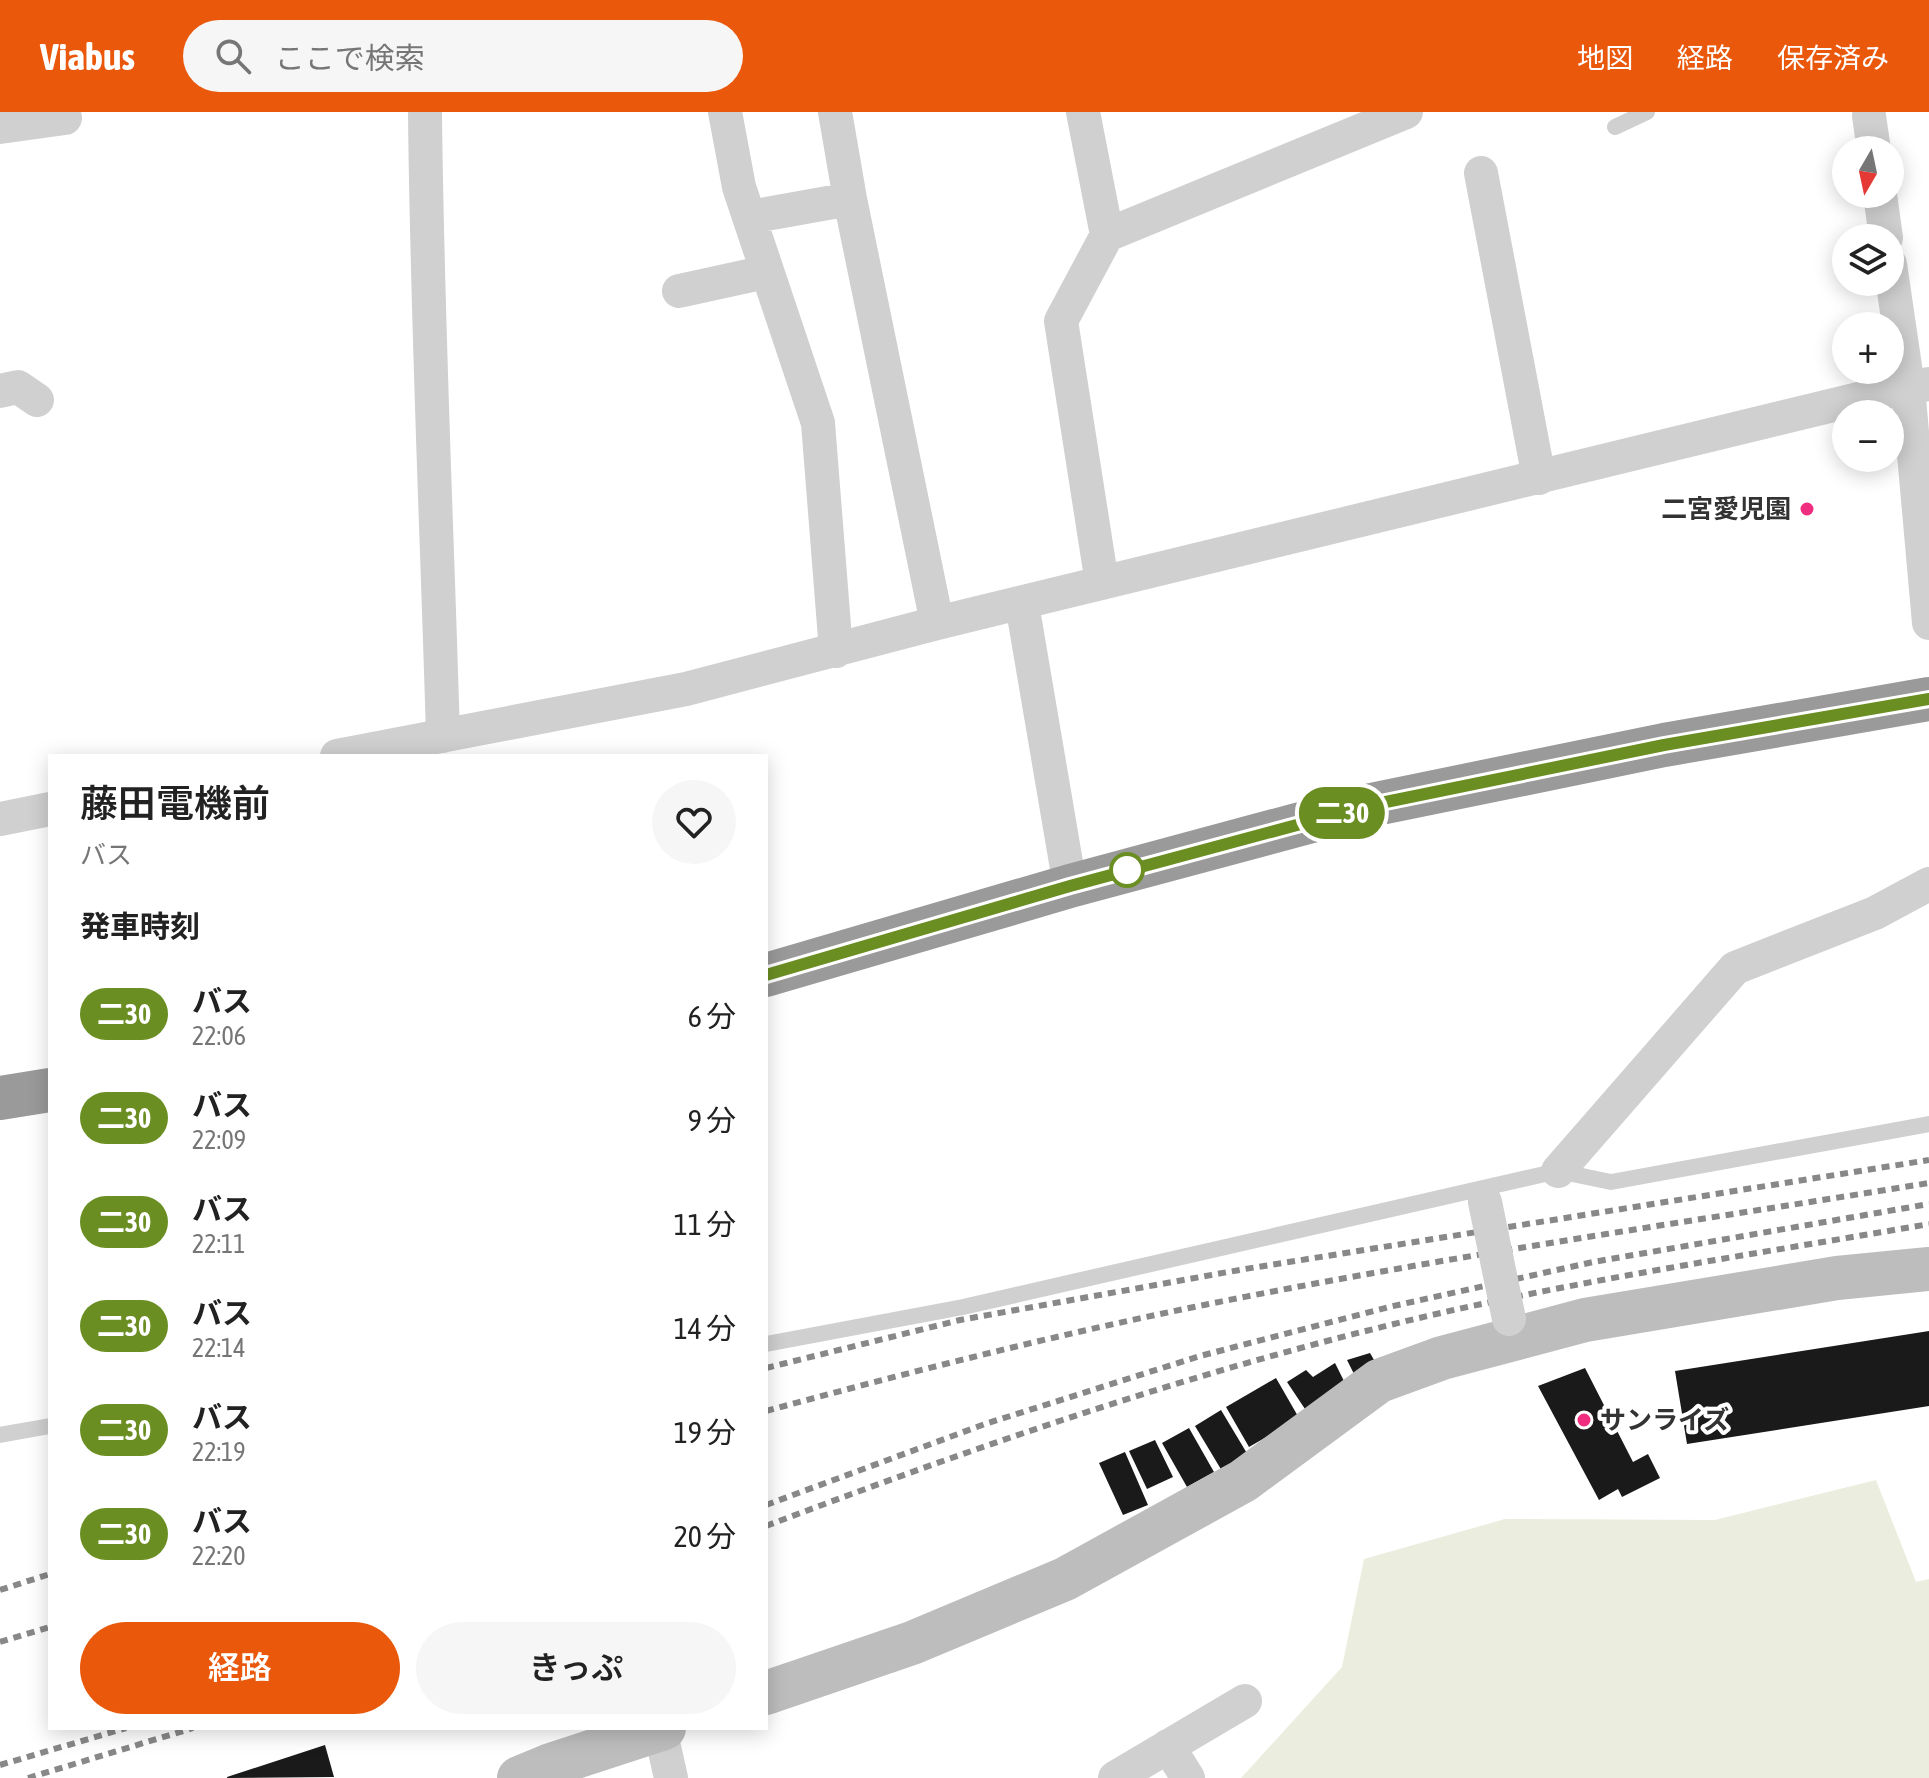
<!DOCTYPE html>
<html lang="ja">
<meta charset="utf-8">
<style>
:root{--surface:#fff;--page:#f6f6f6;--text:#222;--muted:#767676;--accent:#ea580c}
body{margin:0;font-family:"Asap Condensed","Noto Sans JP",sans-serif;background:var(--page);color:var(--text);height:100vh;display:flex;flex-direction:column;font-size:30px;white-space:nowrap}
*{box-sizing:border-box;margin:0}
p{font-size:26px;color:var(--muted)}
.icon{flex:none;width:44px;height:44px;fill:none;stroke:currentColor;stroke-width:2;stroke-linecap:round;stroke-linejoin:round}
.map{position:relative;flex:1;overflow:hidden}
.panel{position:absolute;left:48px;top:642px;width:720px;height:976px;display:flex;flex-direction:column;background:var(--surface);border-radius:0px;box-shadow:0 4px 20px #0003}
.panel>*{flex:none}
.badge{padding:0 16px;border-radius:26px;font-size:28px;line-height:52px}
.needle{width:52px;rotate:189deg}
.controls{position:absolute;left:1832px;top:24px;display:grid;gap:16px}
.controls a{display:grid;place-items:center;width:72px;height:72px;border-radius:50%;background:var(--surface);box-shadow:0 4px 20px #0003;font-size:40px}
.map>.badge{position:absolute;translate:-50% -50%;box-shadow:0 0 0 4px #fff}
h2{padding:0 32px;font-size:30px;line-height:72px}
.round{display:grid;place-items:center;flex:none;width:84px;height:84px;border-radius:42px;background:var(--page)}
.overview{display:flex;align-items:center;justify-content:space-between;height:136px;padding:0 32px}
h1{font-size:38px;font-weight:600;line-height:60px}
.button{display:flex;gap:16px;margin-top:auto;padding:16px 32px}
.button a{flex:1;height:92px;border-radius:48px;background:var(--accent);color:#fff;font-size:32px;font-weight:600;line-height:92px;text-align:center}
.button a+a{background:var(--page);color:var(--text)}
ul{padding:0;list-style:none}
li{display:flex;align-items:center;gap:24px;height:104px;padding:0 32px}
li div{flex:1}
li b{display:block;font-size:30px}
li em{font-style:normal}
li .badge{min-width:88px;font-weight:700;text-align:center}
header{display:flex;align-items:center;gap:48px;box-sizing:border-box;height:112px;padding:0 40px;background:var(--accent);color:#fff}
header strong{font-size:38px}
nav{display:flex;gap:44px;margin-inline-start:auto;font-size:28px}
.search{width:560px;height:72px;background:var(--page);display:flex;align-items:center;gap:20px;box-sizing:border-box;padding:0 28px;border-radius:44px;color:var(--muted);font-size:30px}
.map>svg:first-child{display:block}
</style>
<header>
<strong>Viabus</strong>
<div class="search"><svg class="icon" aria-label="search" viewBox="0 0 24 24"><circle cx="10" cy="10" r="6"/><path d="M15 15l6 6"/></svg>ここで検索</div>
<nav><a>地図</a><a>経路</a><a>保存済み</a></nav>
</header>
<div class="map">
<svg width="1929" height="1666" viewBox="0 0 1929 1666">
<rect width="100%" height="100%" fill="#fff"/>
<path fill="#ebeede" d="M1876,1368L1916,1470L1929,1467V1666H1241L1342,1555L1364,1447L1505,1407L1715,1408Z"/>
<path fill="#1a1a1a" d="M1929,1219V1294L1687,1332L1675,1259Z
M1370,1241L1377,1253L1355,1264L1347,1248Z
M1335,1251L1347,1275L1307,1300L1287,1270L1306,1258L1313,1265Z
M1585,1256L1633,1350L1648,1342L1660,1366L1622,1385L1618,1377L1599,1388L1538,1274Z
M1276,1266L1299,1306L1249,1335L1226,1295Z
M1221,1298L1248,1343L1222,1359L1195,1314Z
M1189,1316L1214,1360L1187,1375L1162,1331Z
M1155,1328L1173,1365L1147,1377L1129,1339Z
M1125,1340L1148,1393L1123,1403L1099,1351Z
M325,1633L334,1665L227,1666V1665Z"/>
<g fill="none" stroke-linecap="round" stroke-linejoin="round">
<path stroke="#d0d0d0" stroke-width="16" d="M1615,15L1647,0
M766,1232L963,1195L1558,1059L1611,1070L1929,1012
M0,1323L50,1314"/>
<path stroke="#d0d0d0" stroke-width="34" d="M425,0C427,208 437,416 443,624
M725,0L739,75L818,311L836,539
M835,0L850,87L937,511
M1083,0L1107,123
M1869,4L1874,38
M0,15L65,6
M1481,61L1539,366
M1880,82L1886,126
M750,105L850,87
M1890,152L1908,275L1929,511
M679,179L766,160
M0,279L18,275L37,288
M1102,471L1061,209L1107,123L1406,0
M1022,492L1070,774
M337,644L686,577L937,511L1908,275L1929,272
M0,707L50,697
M1558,1059L1735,856L1875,801L1929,772
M660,1617L671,1666
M1168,1634L1188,1666
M1115,1666L1245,1589"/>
<path stroke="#bdbdbd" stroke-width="44" d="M766,1581L912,1531L1065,1467L1243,1369L1379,1269L1442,1246L1585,1208L1837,1166L1929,1157
M519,1666L548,1654L664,1616"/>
<path stroke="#9a9a9a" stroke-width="44" d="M766,863L1070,774L1371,693L1664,633L1929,587
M0,986L50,978"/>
<path stroke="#888" stroke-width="6" stroke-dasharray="8 6" stroke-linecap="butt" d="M766,1256L960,1208L1245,1157L1929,1048
M766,1299C906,1261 1047,1225 1189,1196C1434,1146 1682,1111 1929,1071
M766,1393L985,1312L1200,1244L1389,1195L1593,1150L1929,1092
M766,1414C972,1336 1180,1264 1394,1212C1570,1169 1750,1143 1929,1112
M0,1478L50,1462
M0,1530L50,1515
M0,1653L126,1616
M28,1666L193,1616"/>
<path stroke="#d0d0d0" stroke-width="34" d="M1485,1090L1509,1207"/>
</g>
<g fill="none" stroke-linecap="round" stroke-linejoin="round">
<g stroke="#fff" stroke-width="18">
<path id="line" d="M766,863L1070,774L1371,693L1664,633L1929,587"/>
</g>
<use href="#line" stroke="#6b8e23" stroke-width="12"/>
</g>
<g fill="#f12d7f" stroke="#fff" stroke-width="3">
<circle cx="1807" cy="397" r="8"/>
<circle cx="1584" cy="1308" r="8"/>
</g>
<circle fill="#fff" stroke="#6b8e23" stroke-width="4" cx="1127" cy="758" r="16"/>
<g text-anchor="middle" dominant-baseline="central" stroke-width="8" stroke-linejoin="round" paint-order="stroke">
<g font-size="26" font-weight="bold" fill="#333" stroke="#fff" text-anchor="end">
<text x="1791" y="397">二宮愛児園</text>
<text x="1600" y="1308" text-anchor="start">サンライズ</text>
</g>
</g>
</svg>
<div class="controls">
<a><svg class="needle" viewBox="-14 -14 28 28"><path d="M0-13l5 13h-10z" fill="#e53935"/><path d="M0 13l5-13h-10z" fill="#767676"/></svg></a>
<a><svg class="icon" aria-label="layers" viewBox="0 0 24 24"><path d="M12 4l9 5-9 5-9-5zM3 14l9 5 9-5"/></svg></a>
<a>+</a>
<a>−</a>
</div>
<b class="badge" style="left:1342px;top:701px;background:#6b8e23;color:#fff">二30</b>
<section class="panel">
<div class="overview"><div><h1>藤田電機前</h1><p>バス</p></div><a class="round"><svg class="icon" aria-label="heart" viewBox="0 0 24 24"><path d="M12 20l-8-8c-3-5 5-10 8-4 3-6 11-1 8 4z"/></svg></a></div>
<h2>発車時刻</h2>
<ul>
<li><span class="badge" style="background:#6b8e23;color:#fff">二30</span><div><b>バス</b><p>22:06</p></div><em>6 分</em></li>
<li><span class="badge" style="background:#6b8e23;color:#fff">二30</span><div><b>バス</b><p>22:09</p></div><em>9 分</em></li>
<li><span class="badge" style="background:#6b8e23;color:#fff">二30</span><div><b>バス</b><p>22:11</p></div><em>11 分</em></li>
<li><span class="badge" style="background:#6b8e23;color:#fff">二30</span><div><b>バス</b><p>22:14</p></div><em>14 分</em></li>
<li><span class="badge" style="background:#6b8e23;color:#fff">二30</span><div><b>バス</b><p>22:19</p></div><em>19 分</em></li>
<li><span class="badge" style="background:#6b8e23;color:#fff">二30</span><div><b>バス</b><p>22:20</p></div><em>20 分</em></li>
</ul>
<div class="button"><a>経路</a><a>きっぷ</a></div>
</section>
</div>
